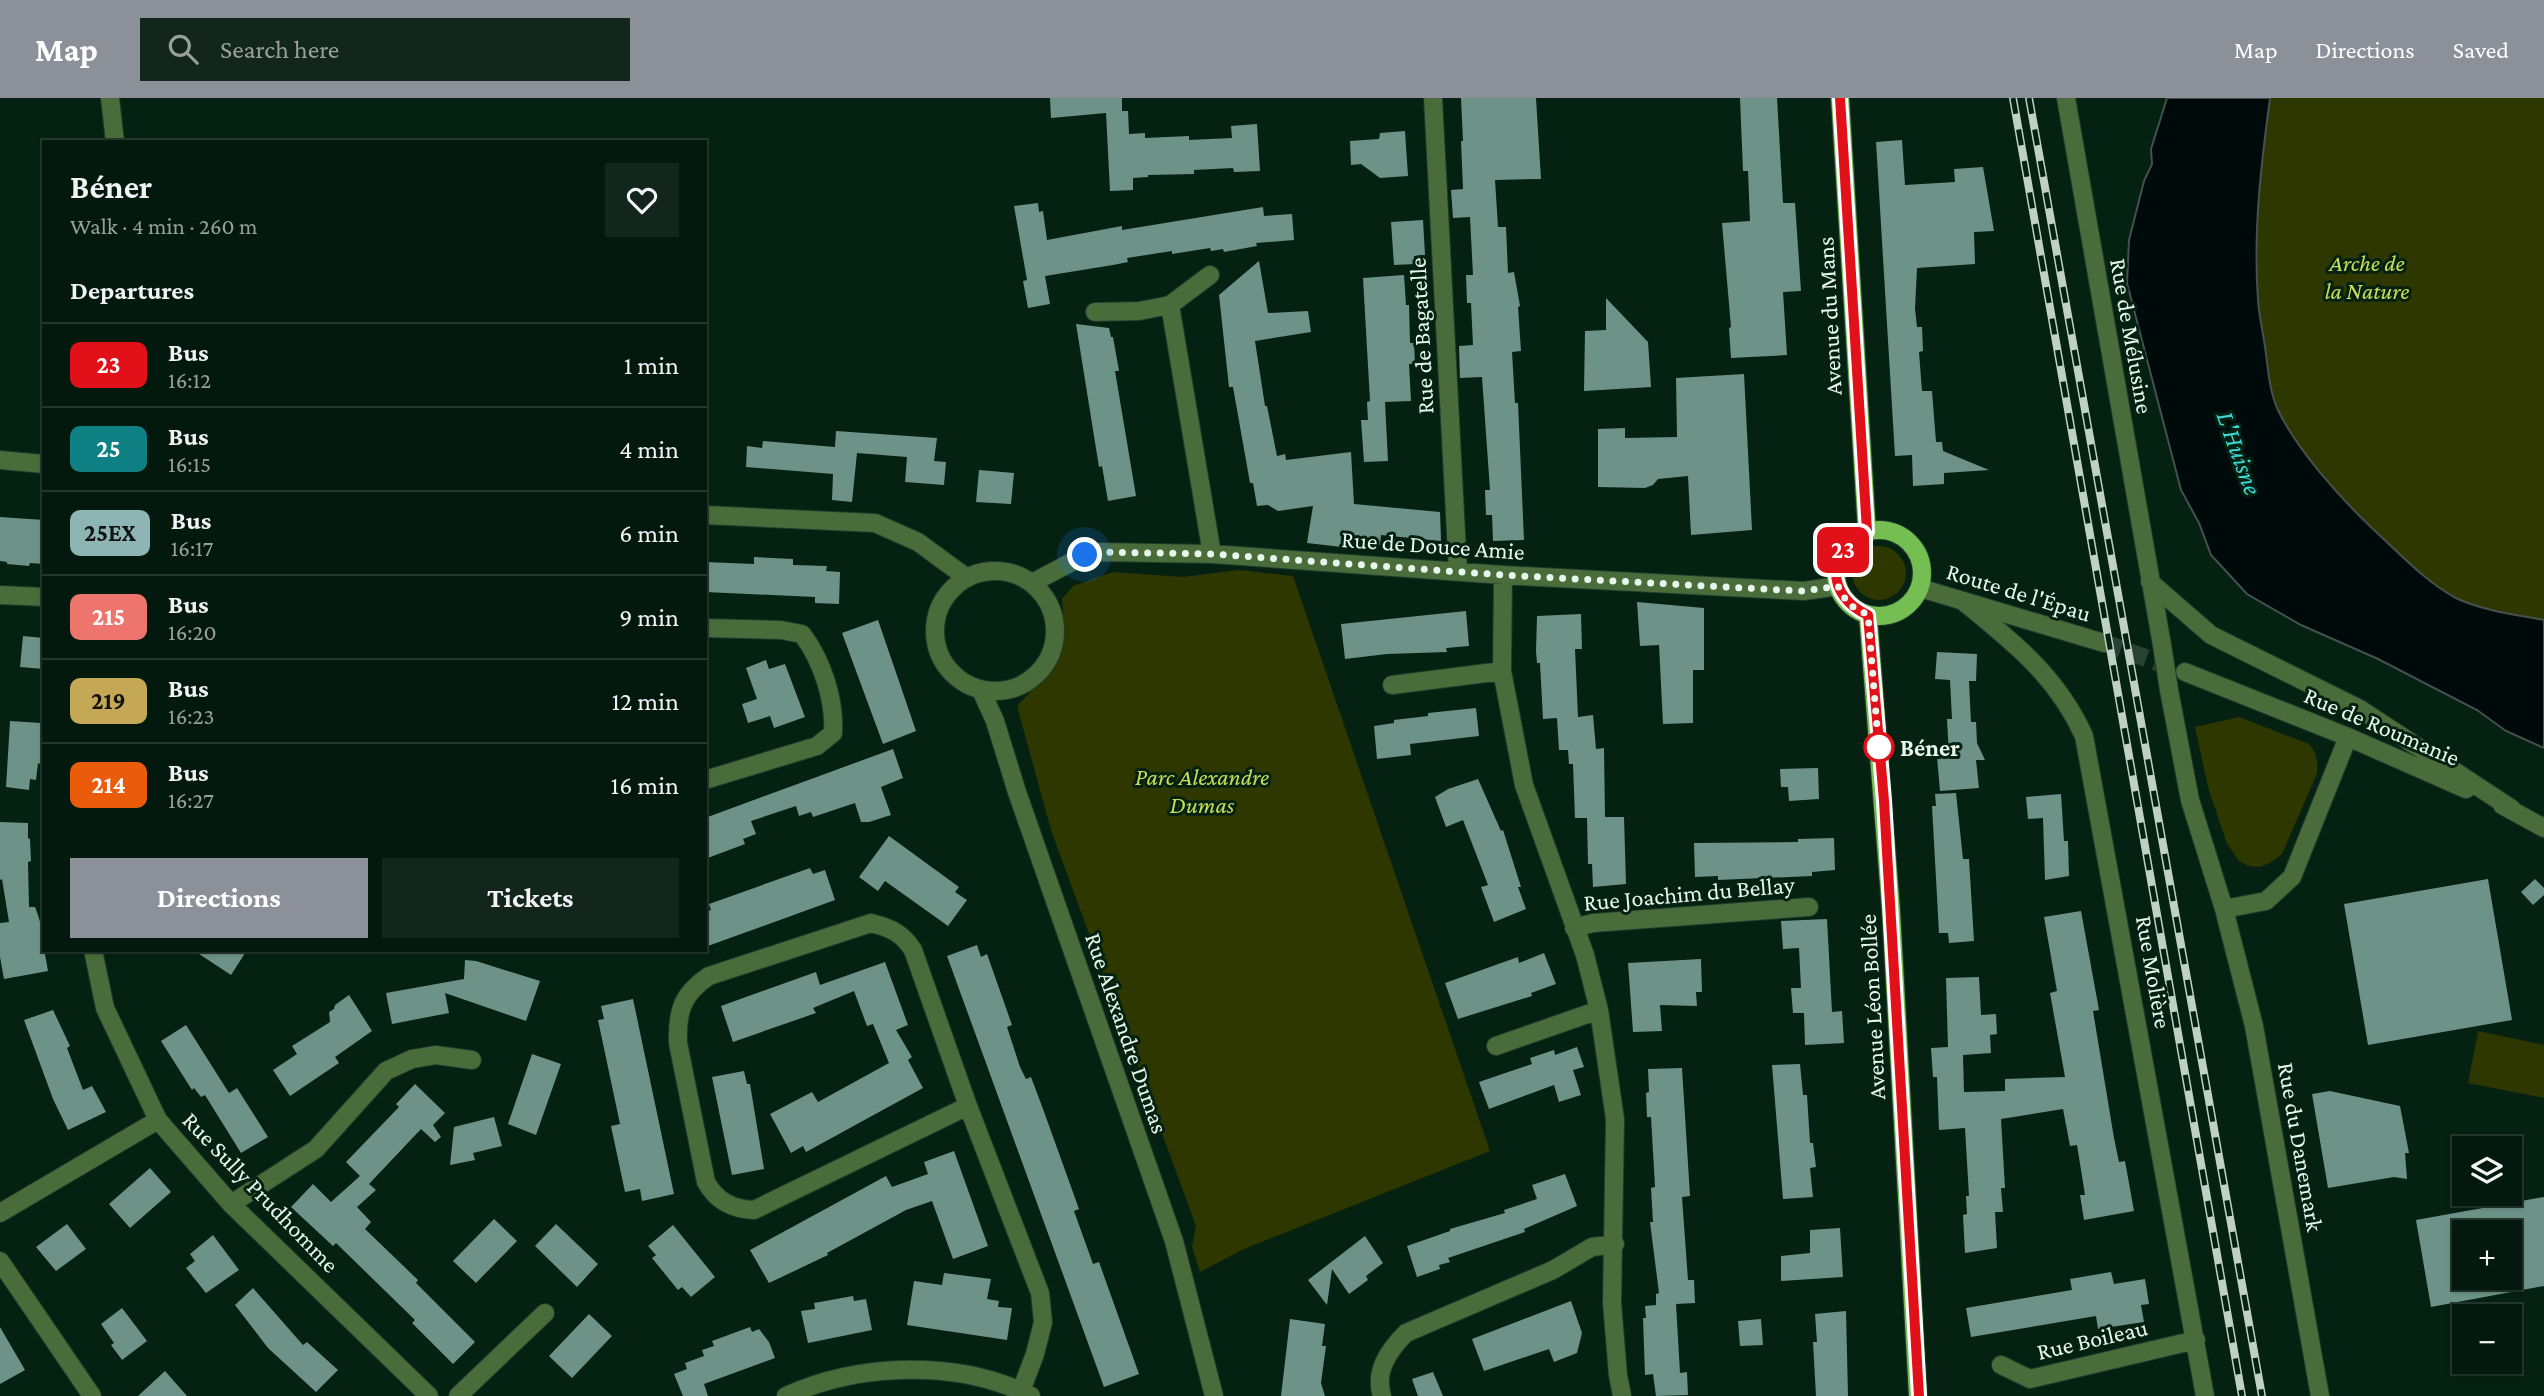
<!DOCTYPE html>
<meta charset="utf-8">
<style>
:root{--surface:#04190e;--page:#12261c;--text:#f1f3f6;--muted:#97a09e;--line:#25382e;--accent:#8c9099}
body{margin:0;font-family:"Crimson Pro",serif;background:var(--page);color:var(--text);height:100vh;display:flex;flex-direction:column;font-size:26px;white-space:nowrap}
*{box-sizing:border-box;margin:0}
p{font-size:23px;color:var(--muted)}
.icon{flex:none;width:38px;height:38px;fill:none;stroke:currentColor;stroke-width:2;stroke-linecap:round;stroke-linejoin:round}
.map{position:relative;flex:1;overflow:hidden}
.sheet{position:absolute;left:42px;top:42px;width:665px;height:812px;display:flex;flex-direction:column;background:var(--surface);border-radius:0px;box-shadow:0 2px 5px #0004,0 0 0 2px var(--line)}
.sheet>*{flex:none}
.badge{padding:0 14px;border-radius:10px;font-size:24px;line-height:46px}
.tools{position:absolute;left:2452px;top:1038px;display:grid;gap:14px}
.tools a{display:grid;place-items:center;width:70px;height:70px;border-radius:0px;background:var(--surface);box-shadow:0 2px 5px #0004,0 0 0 2px var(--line);font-size:35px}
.you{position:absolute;width:35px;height:35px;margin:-18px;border:5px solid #fff;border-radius:50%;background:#1a73e8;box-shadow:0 0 0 10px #1a73e833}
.map>.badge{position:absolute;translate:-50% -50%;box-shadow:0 0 0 4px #fff}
h2{padding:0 28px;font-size:26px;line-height:63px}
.round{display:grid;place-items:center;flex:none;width:74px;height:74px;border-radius:0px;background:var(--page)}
.summary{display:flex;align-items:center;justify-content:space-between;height:119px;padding:0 28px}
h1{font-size:33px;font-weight:700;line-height:52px}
.cta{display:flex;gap:14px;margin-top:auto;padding:14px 28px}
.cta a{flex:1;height:80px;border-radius:0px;background:var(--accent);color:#fff;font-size:28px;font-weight:700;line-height:80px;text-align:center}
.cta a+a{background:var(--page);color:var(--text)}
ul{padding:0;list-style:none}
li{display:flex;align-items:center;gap:21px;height:84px;padding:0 28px;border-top:2px solid var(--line)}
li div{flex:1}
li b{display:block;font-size:26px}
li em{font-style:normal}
li .badge{min-width:77px;font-weight:700;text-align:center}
header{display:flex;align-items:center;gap:42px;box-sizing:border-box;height:98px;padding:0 35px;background:var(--accent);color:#fff}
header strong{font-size:33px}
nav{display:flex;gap:38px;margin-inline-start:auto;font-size:24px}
.search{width:490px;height:63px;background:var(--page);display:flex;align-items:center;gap:18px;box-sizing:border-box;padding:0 24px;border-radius:0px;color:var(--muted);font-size:26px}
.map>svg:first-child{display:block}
</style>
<header>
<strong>Map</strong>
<div class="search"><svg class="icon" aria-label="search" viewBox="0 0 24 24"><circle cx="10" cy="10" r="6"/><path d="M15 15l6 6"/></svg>Search here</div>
<nav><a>Map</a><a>Directions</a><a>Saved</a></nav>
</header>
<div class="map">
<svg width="2544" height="1298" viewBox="0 0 2544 1298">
<rect width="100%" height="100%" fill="#052112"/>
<path fill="#2f3700" d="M2217,0H2544V606L2305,468Z
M1852 475a27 27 0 1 1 54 0a27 27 0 1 1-54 0Z
M1239,472L1293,478L1490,1053L1244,1151L1200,1174L1192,1149L1196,1128L1051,732L1017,608C1055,569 1067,557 1062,501L1073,488L1113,474L1183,479Z
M2239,619L2309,646C2317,656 2318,663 2317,676L2282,756L2270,765L2260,769L2248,768L2239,763L2227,746L2208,689L2195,629Z
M2478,933L2544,947V1000L2468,985Z"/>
<path fill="#000a0a" stroke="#45514e" stroke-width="2" d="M2167,0H2270C2261,67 2253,134 2258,202C2259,218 2263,234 2265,249C2268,269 2269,293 2278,312C2297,352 2341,401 2374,432C2400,456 2425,483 2456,500C2480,512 2517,517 2544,522V650L2506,633L2477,612L2378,561L2301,527L2247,496L2211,457L2199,425L2181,392L2127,185L2129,142L2144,83L2152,66L2151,51Z"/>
<path fill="#6d9388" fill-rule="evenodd" d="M1050,0H1122V13H1128L1129,36L1145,35V40L1189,38V42L1232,40L1231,28L1257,26L1260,73L1234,74L1233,70L1194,72V76L1148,77V79L1133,80V92L1110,93L1106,15L1051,20Z
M1461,0H1536L1541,81L1495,82L1498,129H1506L1508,175L1514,174L1520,208L1518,209L1521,253L1512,254L1515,305H1518L1524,442L1493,443L1492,417H1486L1485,392H1490L1482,279L1460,280L1459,248L1473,247L1471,205H1467L1466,177H1473L1470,119L1453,120L1451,92L1463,91L1461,43H1463Z
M1740,0H1777L1783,105H1795L1801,193L1783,194L1787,257L1731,260L1729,230L1731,229L1722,125L1750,123L1748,73H1743Z
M1405,33L1408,78L1380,80L1361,66L1351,67L1350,43L1379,41L1380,35Z
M1902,42L1905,87L1955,84L1954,71L1983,69L1994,133L1974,134L1975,166L1917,170L1915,211L1917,229H1922L1923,253L1919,254L1922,293H1932L1936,344H1942L1943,353L1989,372L1944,375V386L1913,388L1912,357L1895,358L1876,44Z
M1038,105L1039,114L1043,113L1047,142L1122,128V132L1263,109L1264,118L1292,116L1294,142L1256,145L1257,148L1224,154L1223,151L1211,153L1210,150L1172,156V153L1127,160L1128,164L1113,167L1045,178L1050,206L1028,210L1023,183L1027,182L1014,108Z
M1423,122L1425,157L1414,158V166L1394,167L1391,124Z
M1259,163L1268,215L1308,213L1311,234L1255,243L1265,308H1267L1277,358L1285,356L1286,362L1351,354L1354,406L1440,414L1441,443L1381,437L1380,447L1342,449L1307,445L1313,408L1278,413L1268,407L1257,408L1253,385H1250L1233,289H1229L1219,197Z
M1404,177L1406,207H1409L1410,245H1414L1415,266H1409L1411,303L1385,304L1388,363L1364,364L1361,322H1368L1367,304L1370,303L1363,180Z
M1606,200L1648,244L1651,289L1584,293L1585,233L1606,232Z
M1076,226L1109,230L1111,239H1113L1119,273H1115L1136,398L1108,403L1102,368L1099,369Z
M1744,276L1752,432L1691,437L1688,378L1658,381L1653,387L1645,390L1598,389V331L1625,330V340L1677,339L1676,280Z
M836,333L937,340L934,363L946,364L944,387L905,384L907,359L857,355L852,404L832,402L833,376L746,369L747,348L762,350L763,343L835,349Z
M979,372L1014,375L1011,406L976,404Z
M0,419L44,422V466L30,465L29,468L7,466V464L0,463Z
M754,459L793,461V467L827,468L826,473L840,474L839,506L815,505V499L705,494V464L754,466Z
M1637,504L1704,510V572H1693V625L1663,626L1659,547L1640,548Z
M1466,513L1469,548L1446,550L1447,554L1387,556L1345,561L1341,526Z
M1581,516L1582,551H1575L1578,619L1593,617L1596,651L1604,650L1605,719H1624L1626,786L1593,789L1592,766H1588L1587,720H1575L1573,666H1569L1568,652H1559L1557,620L1543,621L1540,565H1537L1536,553L1537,518Z
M878,522L916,633L883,646L842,535Z
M23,538L44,540V571L20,569Z
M1937,554L1977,556L1976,583H1969L1971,624H1976L1977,645L1985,662H1976L1979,690L1940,693L1937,659L1949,658L1947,621H1952L1950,582L1935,581Z
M766,562L769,571L785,566L805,619L774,630L770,618L748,625L742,606L757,601L746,570Z
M1476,610L1479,638L1410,646L1411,657L1377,661L1374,628L1394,625V622L1428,618V615Z
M10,623L41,625L40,666L38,665L36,682L30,681L29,692L6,689Z
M893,651L903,680L881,689L891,717L869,724H861L855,705L813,719L811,714L799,718L796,708L751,723L756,736L743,741L745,746L705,761V720Z
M1818,670L1819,701L1789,703L1788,689H1781L1780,671Z
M1478,681L1501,733L1503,732L1521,789H1518L1526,811L1494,824L1481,789L1488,787L1463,722L1446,729L1435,699L1448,691Z
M1956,695L1963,761H1969L1974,843L1949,845L1948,835H1939L1932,708H1936L1935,696Z
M2061,696L2064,743H2068L2069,778L2045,782L2043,720L2028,721L2026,699Z
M0,724L28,725V740L30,741L31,763L28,764L29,809H35L38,817L44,837V852H47V855L45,856L48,873L4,881L0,859V825L9,824L2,781L0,782Z
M889,738L959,789L955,794L967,802L948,828L885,783L878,793L859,779Z
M1834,740L1835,772L1812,774V778L1718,782V778L1695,779L1694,745L1798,744V741Z
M810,770L813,776L825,772L835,802L705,849V814L711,812L709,806Z
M2488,781L2512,922L2368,947L2344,806Z
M2535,781L2544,790V797L2533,807L2521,794Z
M2081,813L2099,912L2093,913L2114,1040L2119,1064L2125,1063L2134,1113L2084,1122L2080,1097H2085L2077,1047L2070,1048L2063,1011L2001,1021L2005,1090H2001L2003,1114H1995L1997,1150L1965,1155L1963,1117L1967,1116L1966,1098H1969L1965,1030L1939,1032L1937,979H1933L1931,950L1948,949L1946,880L1979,879L1981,917L1996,916L1997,936L1990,937L1991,955L1963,957L1964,994L2005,993V981L2065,979L2050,895L2057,893L2044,819Z
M1827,821L1832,914L1842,913L1844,945L1805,947L1804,915H1793L1791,890H1801L1799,850L1783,851L1781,823Z
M977,847L981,859L987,856L1012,927L1007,929L1020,969L1026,981L1031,979L1043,1011L1079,1111L1074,1113L1093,1166L1099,1164L1139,1276L1104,1289L947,858Z
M193,852H247L231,877Z
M1544,855L1556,886L1531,895L1532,898L1458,921L1445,885L1518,859L1519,865Z
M1701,861L1702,894H1696L1697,908L1660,907L1662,933L1633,934L1628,865Z
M465,862L476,863L540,883L526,923L445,895L449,915L392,926L386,895L464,881Z
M885,864L908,927L896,932L912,959L908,962L923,990L806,1054L803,1048L791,1055L770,1016L812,994L818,1004L889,965L873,926L867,928L854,893L813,910L816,915L733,944L721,908L816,874L820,887Z
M349,897L372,933L335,959L339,965L290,998L273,972L297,956L292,948L330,924L329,914L334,911L335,907Z
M633,901L674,1096L642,1103L640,1091L625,1094L611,1028L620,1026L598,922L604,921L601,908Z
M53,912L70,948L67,950L83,992L92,988L106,1014L68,1032L53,1001L24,922Z
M186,927L229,995L237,990L268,1039L241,1055L205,997L201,999L194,990L192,992L161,943Z
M1577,949L1584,969L1573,972L1581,997L1559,1004L1554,987L1489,1011L1479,984L1532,966L1530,960L1554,952L1555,957Z
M532,956L561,966L536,1037L508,1026Z
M1800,966L1803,997H1807L1810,1045H1813L1816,1069L1810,1070L1813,1099L1783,1101L1772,967Z
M1682,970L1690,1098L1682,1099L1688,1182H1694L1695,1205L1676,1206L1680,1275L1687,1274L1688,1297L1656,1298L1653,1276L1645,1277L1643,1220H1646L1645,1208L1656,1207V1196L1659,1195L1650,1124H1653L1651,1090L1655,1089L1651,1019H1647L1646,995L1649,994L1648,971Z
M744,973L747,986H750L764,1071L732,1077L712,979Z
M415,986L445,1015L433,1027L441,1039L435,1044L421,1031L369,1086L376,1092L357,1109L371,1124L365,1131L418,1182L416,1185L475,1244L453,1266L412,1225L415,1222L336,1145L333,1148L291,1109L313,1086L331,1104L360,1078L346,1064L399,1009L396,1006Z
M2330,993L2400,1008L2409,1055H2405L2407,1081L2394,1079L2328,1090L2312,996Z
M494,1019L502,1048L473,1055L475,1062L450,1067L454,1029Z
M954,1053L988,1148L953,1161L932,1103L906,1112L827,1155L828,1157L769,1185L750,1152L886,1078L892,1089L928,1076L924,1064Z
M150,1070L171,1094L130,1130L109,1106Z
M1565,1076L1577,1108L1524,1131L1525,1134L1448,1160L1450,1164L1439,1167L1440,1171L1417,1179L1407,1148L1450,1133V1131L1505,1115L1504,1112L1537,1101L1532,1087Z
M2544,1099V1188L2431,1209L2416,1122ZM2464,1134H2510V1180H2464Z
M494,1121L517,1143L476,1185L453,1163Z
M67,1126L86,1151L56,1173L36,1149Z
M556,1126L598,1166L577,1189L535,1148Z
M673,1127L715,1179L691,1199L682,1189L678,1192L652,1160L656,1157L648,1148Z
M1840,1130L1843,1179L1781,1183V1158L1810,1155V1132Z
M213,1137L239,1172L206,1195L186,1170L195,1163L190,1156Z
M1365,1138L1383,1165L1366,1178L1368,1182L1349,1196L1332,1171L1327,1207L1308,1182Z
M2111,1174L2114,1186L2145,1181L2149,1206L2141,1207L2144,1224L2098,1231L2096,1218L1971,1239L1966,1210L2072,1192L2070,1181Z
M944,1175L991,1181L987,1201L999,1203L998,1209L1012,1210L1007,1242L907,1227L914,1183L942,1187Z
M253,1190L303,1247L307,1244L338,1272L316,1294L268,1250L235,1207Z
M853,1198L854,1203L866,1201L872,1232L808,1245L801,1213L815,1211L814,1205Z
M1571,1203L1582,1235L1577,1255L1554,1264L1549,1251L1484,1273L1472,1241Z
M122,1210L147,1243L122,1262L111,1247L114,1245L101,1226Z
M1846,1213L1848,1298H1816L1813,1244H1817L1815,1216Z
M589,1216L612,1238L572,1280L549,1258Z
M1290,1221L1325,1226L1322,1248H1326L1321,1285L1325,1298H1281Z
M1761,1221L1763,1247L1740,1248L1738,1223Z
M0,1229L25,1272L0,1286Z
M750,1229L752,1234L759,1231L769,1244L775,1260L704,1286L708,1298H683L674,1276L687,1271L685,1265L704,1258L702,1252L714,1248L712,1243Z
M165,1273L187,1298H138Z
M1433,1274L1443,1298H1418L1412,1281Z"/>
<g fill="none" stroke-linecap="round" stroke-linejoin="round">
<path stroke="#274133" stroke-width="18" stroke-dasharray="18 9" stroke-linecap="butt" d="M2104,545L2185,574"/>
<g stroke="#203b2c" stroke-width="20">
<path id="minor" d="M110,0L115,44
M1433,0L1458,473
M2066,0L2162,547
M1170,207L1212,456
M1095,214L1139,213L1170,207L1210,177
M0,362L44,366
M705,417L875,425L918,444L967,480
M935 533a60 60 0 1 1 120 0a60 60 0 1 1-120 0Z
M1503,477L1502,573L1524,687L1585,857L1599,912L1615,1021L1612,1205L1618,1277L1622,1298
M2150,484L2211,537L2360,611L2512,711
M1032,485L1085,457L1097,454L1212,456L1503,477L1804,493L1838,488
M1920,490L2104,545
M0,497L44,499
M1964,504C2013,544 2057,578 2084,638L2205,1298
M705,530L781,532L802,536C822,562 835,602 833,635L817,648L705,682
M2185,574L2348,639L2466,691
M1392,587L1502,573
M981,592L995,623L1017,694L1174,1143L1214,1298
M2169,592L2190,702L2224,811L2254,928L2320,1298
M2502,707L2544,730
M2224,811L2266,803L2292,779L2348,639
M1574,830L1593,825L1809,809
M93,852L105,910L158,1022L231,1106L429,1298
M1496,948L1599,912
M968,1008L754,1112C733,1111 717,1104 706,1084L678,945C677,913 682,896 709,878L871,825C891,830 902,835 913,852L968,1008L1040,1195L1043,1224L1035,1256L1021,1293
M231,1106L316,1051L386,973L412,961L436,957L472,962
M0,1115L158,1022
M0,1163L92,1298
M2001,1267L2030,1281L2196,1242
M458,1298L545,1215
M786,1298C859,1265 958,1261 1031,1298
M1382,1298C1374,1273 1389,1252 1406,1235L1553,1172L1592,1149L1615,1146"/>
</g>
<g stroke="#203b2c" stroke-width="20">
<path id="major" d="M1840,0L1867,433
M1836 475a43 43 0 1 1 86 0a43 43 0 1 1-86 0Z
M1868,517L1891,812L1918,1298"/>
</g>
<use href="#minor" stroke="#496c3a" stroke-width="18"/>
<use href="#major" stroke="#74be52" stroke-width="18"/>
<g stroke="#bfd1c5" stroke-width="8">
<path id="rail" d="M2013,0L2242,1298
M2029,0L2262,1298"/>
</g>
<use href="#rail" stroke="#052112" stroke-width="5" stroke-dasharray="16" stroke-linecap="butt"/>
<g stroke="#203b2c" stroke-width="20" stroke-linecap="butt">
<path id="minor-bridge" d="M2162,547L2169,592"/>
</g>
<use href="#minor-bridge" stroke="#496c3a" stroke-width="18"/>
</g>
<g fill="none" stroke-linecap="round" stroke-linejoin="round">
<g stroke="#fff" stroke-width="16">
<path id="line" d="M1840,0L1867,433C1825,453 1826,498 1868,517L1884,703L1919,1298"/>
</g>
<use href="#line" stroke="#e21018" stroke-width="10"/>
<path stroke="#e7f7ec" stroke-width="7" stroke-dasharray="0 12.6" d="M1085,457L1097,454L1212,456L1503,477L1782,492L1804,493L1838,488L1848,506L1868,517L1879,654V649"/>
</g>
<circle fill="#fff" stroke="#e21018" stroke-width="3.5" cx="1879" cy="649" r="14"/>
<g text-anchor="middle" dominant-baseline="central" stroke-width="6" stroke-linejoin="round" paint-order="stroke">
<g font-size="24" font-style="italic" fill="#c7de59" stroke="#052112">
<text x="2367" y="164">Arche de<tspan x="2367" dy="28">la Nature</tspan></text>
<text x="1202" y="678">Parc Alexandre<tspan x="1202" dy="28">Dumas</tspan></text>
</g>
<g font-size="24" fill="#e7f7ec" stroke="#052112">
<text transform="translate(1829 218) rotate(-93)">Avenue du Mans</text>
<text transform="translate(1421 238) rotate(-93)">Rue de Bagatelle</text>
<text transform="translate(2132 238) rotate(80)">Rue de Mélusine</text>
<text transform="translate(1433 447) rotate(4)">Rue de Douce Amie</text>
<text transform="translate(2019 494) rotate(17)">Route de l'Épau</text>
<text transform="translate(2382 628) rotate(23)">Rue de Roumanie</text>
<text transform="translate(1689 795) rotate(-5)">Rue Joachim du Bellay</text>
<text transform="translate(2154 874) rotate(80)">Rue Molière</text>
<text transform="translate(1872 909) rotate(-93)">Avenue Léon Bollée</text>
<text transform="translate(1127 935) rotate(71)">Rue Alexandre Dumas</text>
<text transform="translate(2301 1049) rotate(80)">Rue du Danemark</text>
<text transform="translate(261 1094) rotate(46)">Rue Sully Prudhomme</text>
<text transform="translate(2092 1241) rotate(-13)">Rue Boileau</text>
</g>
<g font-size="24" font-weight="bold" fill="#e7f7ec" stroke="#052112" text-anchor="start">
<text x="1900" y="649">Béner</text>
</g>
<g font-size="26" font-style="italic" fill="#3adad7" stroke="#052112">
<text transform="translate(2239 355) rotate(70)">L'Huisne</text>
</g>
</g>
</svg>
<div class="tools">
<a><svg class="icon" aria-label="layers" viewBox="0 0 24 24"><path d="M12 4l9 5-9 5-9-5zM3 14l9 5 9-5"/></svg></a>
<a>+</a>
<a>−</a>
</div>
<div class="you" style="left:1085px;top:457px"></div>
<b class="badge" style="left:1843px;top:452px;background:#e21018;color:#fff">23</b>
<section class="sheet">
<div class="summary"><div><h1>Béner</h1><p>Walk · 4 min · 260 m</p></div><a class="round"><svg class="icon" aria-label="heart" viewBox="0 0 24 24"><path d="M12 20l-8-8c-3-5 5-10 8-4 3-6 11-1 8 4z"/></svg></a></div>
<h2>Departures</h2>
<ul>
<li><span class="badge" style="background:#e21018;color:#fff">23</span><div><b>Bus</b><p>16:12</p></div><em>1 min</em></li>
<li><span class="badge" style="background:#0f8184;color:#fff">25</span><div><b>Bus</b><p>16:15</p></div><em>4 min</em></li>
<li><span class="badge" style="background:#8db5b4;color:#111">25EX</span><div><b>Bus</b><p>16:17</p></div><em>6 min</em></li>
<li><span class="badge" style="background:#ee756d;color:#fff">215</span><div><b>Bus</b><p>16:20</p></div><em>9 min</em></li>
<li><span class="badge" style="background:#c4a856;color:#111">219</span><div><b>Bus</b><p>16:23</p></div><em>12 min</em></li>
<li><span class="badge" style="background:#ea5b0c;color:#fff">214</span><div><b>Bus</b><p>16:27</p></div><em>16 min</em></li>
</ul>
<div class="cta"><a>Directions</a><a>Tickets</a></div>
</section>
</div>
